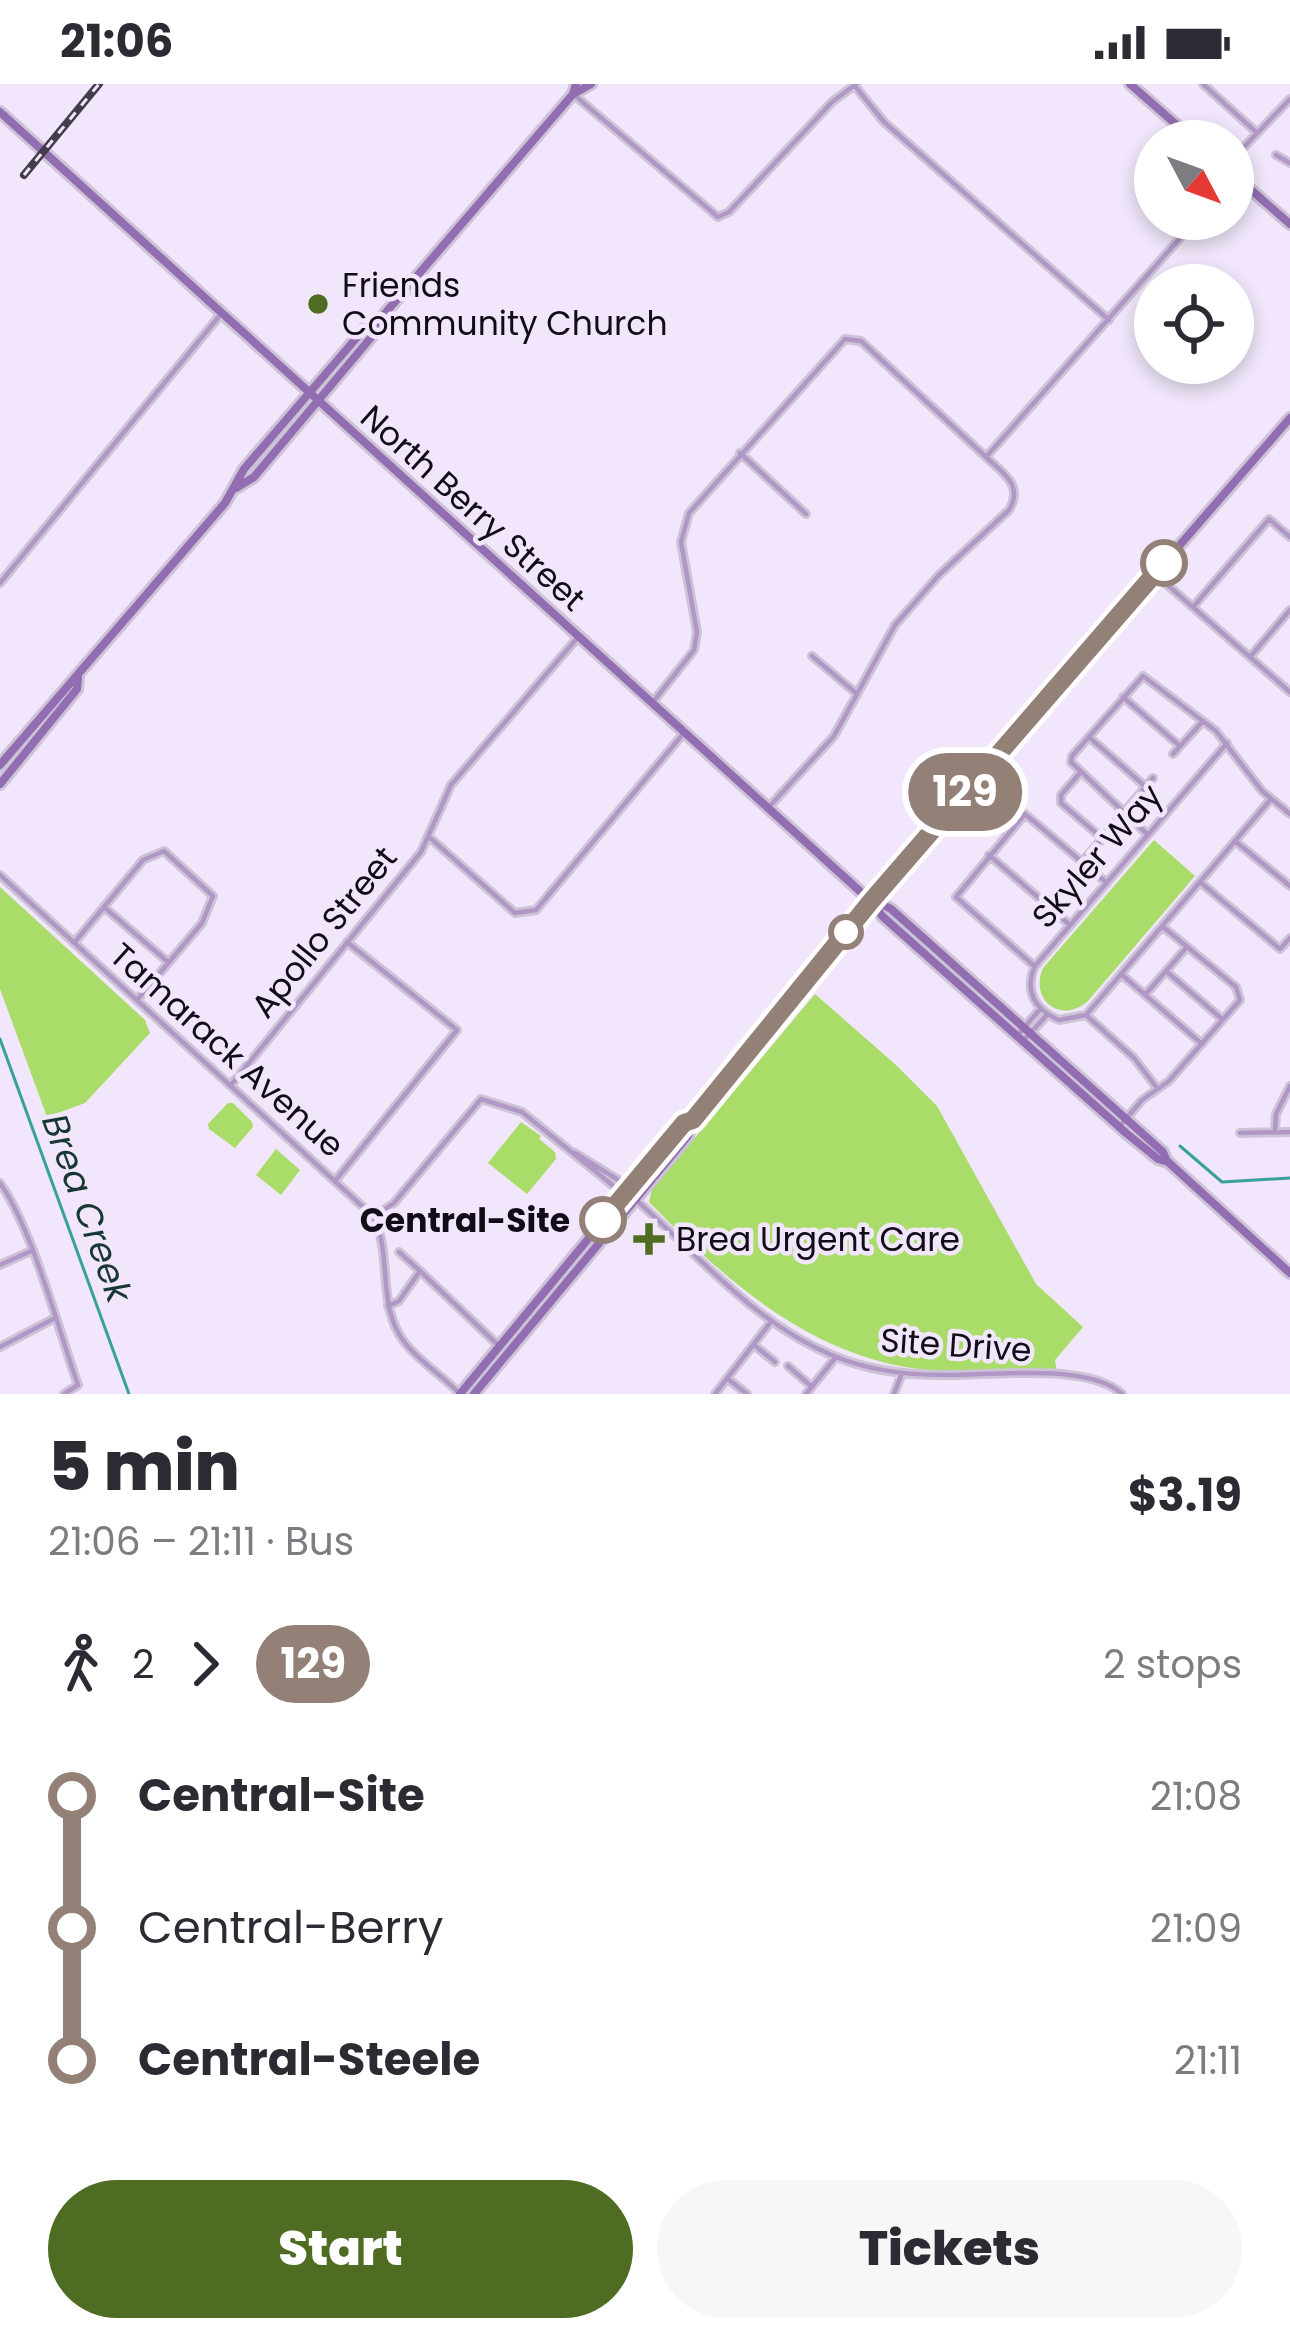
<!DOCTYPE html>
<meta charset="utf-8">
<style>
:root{--surface:#fff;--page:#f7f7f7;--text:#2b2b33;--muted:#7c7c81;--accent:#4e6d22}
body{margin:0;font-family:Poppins,sans-serif;background:var(--page);color:var(--text);height:100vh;display:flex;flex-direction:column;font-size:45px;white-space:nowrap}
*{box-sizing:border-box;margin:0}
p{font-size:39px;color:var(--muted)}
.icon{flex:none;width:66px;height:66px;fill:none;stroke:currentColor;stroke-width:2;stroke-linecap:round;stroke-linejoin:round}
.map{position:relative;height:1310px;overflow:hidden}
.drawer{display:flex;flex-direction:column;background:var(--surface);flex:1}
.drawer>*{flex:none}
.badge{padding:0 24px;border-radius:39px;font-size:42px;line-height:78px}
.needle{width:78px;rotate:131deg}
.tools{position:absolute;left:1134px;top:36px;display:grid;gap:24px}
.tools a{display:grid;place-items:center;width:120px;height:120px;border-radius:50%;background:var(--surface);box-shadow:0 6px 18px #0003;font-size:60px}
.map>.badge{position:absolute;translate:-50% -50%;box-shadow:0 0 0 6px #fff}
.legs{display:flex;align-items:center;gap:18px;height:132px;padding:0 48px;font-size:39px}
.legs p{margin-inline-start:auto}
.overview{display:flex;align-items:center;justify-content:space-between;height:204px;padding:0 48px}
h1{font-size:66px;font-weight:800;line-height:90px}
.primary-button{display:flex;gap:24px;margin-top:auto;padding:24px 48px}
.primary-button a{flex:1;height:138px;border-radius:72px;background:var(--accent);color:#fff;font-size:48px;font-weight:800;line-height:138px;text-align:center}
.primary-button a+a{background:var(--page);color:var(--text)}
ul{padding:0 48px;list-style:none}
li{display:flex;align-items:center;gap:42px;height:132px;font-size:45px}
li i{display:grid;place-items:center;width:18px;height:100%;margin:0 15px;background:currentColor}
li i::after{content:'';width:30px;height:30px;margin:-15px;border:9px solid;border-radius:50%;background:var(--surface)}
li p{margin-inline-start:auto}
li:first-child i{background:linear-gradient(#0000 50%,currentColor 0)}
li:last-child i{background:linear-gradient(currentColor 50%,#0000 0)}
.status{display:flex;justify-content:space-between;align-items:center;height:84px;padding:0 60px;background:var(--surface);direction:ltr}
.status svg{height:33px;fill:currentColor}
.map>svg:first-child{display:block}
</style>
<div class="status"><b>21:06</b><svg viewBox="0 0 49 12"><path d="M0 12V9h3v3zM5 12V6h3v6zM10 12V3h3v9zM15 12V0h3v12zM26 1h20v11H26zM47 4h2v5h-2z"/></svg></div>
<div class="map">
<svg width="1290" height="1310" viewBox="0 0 1290 1310">
<rect width="100%" height="100%" fill="#f1e6fb"/>
<path fill="#aadc69" d="M1154,756L1195,792L1088,917C1061,941 1029,916 1043,884Z
M0,803L145,936L150,949L85,1019L47,1033L0,905Z
M815,910L896,981L937,1022L1036,1200L1083,1243L1055,1276L1057,1287C1006,1284 951,1292 900,1282C797,1261 720,1191 649,1118L652,1105Z
M228,1019H233L252,1038L253,1043L235,1064L209,1045L208,1040Z
M521,1038L541,1052L539,1055L555,1068L556,1075L527,1110L488,1079Z
M276,1065L300,1086L281,1111L256,1091Z"/>
<g fill="none" stroke-linecap="round" stroke-linejoin="round">
<path stroke="#37a19a" stroke-width="3" d="M0,955L129,1310
M1180,1062L1222,1098L1290,1094"/>
<g stroke="#cdc3d7" stroke-width="10">
<path id="street" d="M1203,0L1256,48
M855,2L884,38L1109,236
M573,10L718,133L729,128L832,18L856,0
M1242,65L1290,15
M1276,71L1290,79
M740,369L806,430
M1155,490L1290,608
M0,499L221,230
M1193,523L1269,435L1290,453
M812,572L857,610
M1250,573L1290,526
M1123,613L1180,662
M653,618L694,566L697,548L681,458L689,429L845,255L861,257L986,373
M1089,653L1146,703
M1227,659L1035,882C1024,907 1035,926 1059,936L1086,931L1271,715
M1173,670L1203,637
M1079,690L1061,711V719L1102,754
M768,724L834,652L895,541L939,491L1009,426C1024,401 1003,389 986,373L1197,135
M1148,751L1071,678L1072,672L1143,592L1216,647L1262,707L1290,730
M429,753L515,829L536,826L683,650
M1235,757L1290,802
M989,771L1070,841
M1083,777L1153,694
M0,791L374,1133C393,1175 376,1222 405,1259C420,1278 443,1292 460,1310
M1200,798L1280,865L1290,854
M104,823L168,878
M74,859L143,776L164,767L213,812L202,839L137,916
M1033,881L956,813L1025,730L1107,799
M1166,887L1222,935
M1121,890L1202,960
M1145,911L1187,863
M1086,931L1134,974L1157,1004
M1017,952L1040,925
M1023,957L1047,931
M231,1001L421,768L451,701L579,552
M1119,1043L1142,1016L1169,997L1240,916L1236,903L1162,842
M1275,1046L1276,1030L1290,1002
M1240,1049L1290,1048
M575,1069L620,1097L626,1107C693,1165 751,1238 834,1272C867,1286 908,1291 943,1291C989,1292 1088,1278 1122,1310
M335,1097L457,946L347,858
M0,1099C33,1146 58,1245 78,1301L64,1310
M374,1133L394,1119L481,1015L522,1028L616,1104L626,1107
M399,1168L420,1187
M0,1181L31,1167
M388,1222L399,1217L420,1187L498,1261
M754,1261L775,1278
M0,1263L53,1235
M788,1282L811,1302
M728,1295L747,1310
M715,1310L770,1239
M806,1310L836,1273
M894,1310L902,1289"/>
</g>
<g stroke="#cdc3d7" stroke-width="14">
<path id="secondary" d="M1130,0L1195,57
M575,9L591,0
M0,28L863,810L891,825L1134,1042L1163,1068L1167,1077L1290,1189
M1233,90L1290,140
M236,404L254,393L379,244L381,234L573,10L576,0
M0,681L225,419L244,385L371,237L381,234
M0,700L77,605L78,594
M873,817L882,832L1126,1049L1158,1075L1165,1077
M460,1310L684,1039L692,1036
M474,1310L688,1052L693,1036L872,816L1290,334"/>
</g>
<use href="#street" stroke="#b097c5" stroke-width="4.5"/>
<use href="#secondary" stroke="#936db1" stroke-width="8"/>
<g stroke="#433c4a" stroke-width="8">
<path id="rail" d="M24,91L99,0"/>
</g>
<use href="#rail" stroke="#f1e6fb" stroke-width="3" stroke-dasharray="9" stroke-linecap="butt"/>
</g>
<g fill="none" stroke-linecap="round" stroke-linejoin="round">
<g stroke="#fff" stroke-width="27">
<path id="line-1" d="M603,1136L684,1039L693,1036L872,816L1164,479"/>
</g>
<use href="#line-1" stroke="#938177" stroke-width="18"/>
</g>
<g fill="#4e6d22" stroke="#f1e6fb" stroke-width="4.5">
<circle cx="318" cy="220" r="12"/>
<path d="M643 1137h12v12h12v12h-12v12h-12v-12h-12v-12h12z"/>
</g>
<g fill="#fff" stroke="#938177" stroke-width="6">
<circle cx="1164" cy="479" r="21"/>
<circle cx="846" cy="848" r="15"/>
<circle cx="603" cy="1136" r="21"/>
</g>
<g text-anchor="middle" dominant-baseline="central" stroke-width="9" stroke-linejoin="round" paint-order="stroke">
<g font-size="33" fill="#120c18" stroke="#f1e6fb" text-anchor="start">
<text x="342" y="201">Friends<tspan x="342" dy="38">Community Church</tspan></text>
<text x="676" y="1155">Brea Urgent Care</text>
</g>
<g font-size="33" fill="#120c18" stroke="#f1e6fb">
<text transform="translate(473 424) rotate(42)">North Berry Street</text>
<text transform="translate(1097 772) rotate(-49)">Skyler Way</text>
<text transform="translate(324 848) rotate(-51)">Apollo Street</text>
<text transform="translate(227 966) rotate(42)">Tamarack Avenue</text>
<text transform="translate(956 1261) rotate(4)">Site Drive</text>
</g>
<g font-size="33" font-weight="bold" fill="#120c18" stroke="#f1e6fb" text-anchor="end">
<text x="570" y="1136">Central-Site</text>
</g>
<g font-size="36" font-style="italic" fill="#173734" stroke="#f1e6fb">
<text transform="translate(87 1124) rotate(70)">Brea Creek</text>
</g>
</g>
</svg>
<div class="tools">
<a><svg class="needle" viewBox="-14 -14 28 28"><path d="M0-13l5 13h-10z" fill="#e53935"/><path d="M0 13l5-13h-10z" fill="#7c7c81"/></svg></a>
<a><svg class="icon" aria-label="locate" viewBox="0 0 24 24"><circle cx="12" cy="12" r="6"/><path d="M12 2v4M12 18v4M2 12h4M18 12h4"/></svg></a>
</div>
<b class="badge" style="left:965px;top:708px;background:#938177;color:#fff">129</b>
</div>
<section class="drawer">
<div class="overview"><div><h1>5 min</h1><p>21:06 – 21:11 · Bus</p></div><b>$3.19</b></div>
<div class="legs"><svg class="icon" aria-label="walk" viewBox="0 0 24 24"><circle cx="13" cy="4" r="2"/><path d="M13 8l-2 6 4 7M11 14l-3 7M7 12l3-4h3l4 4"/></svg>2<svg class="icon" aria-label="forward" viewBox="0 0 24 24"><path d="M9 5l7 7-7 7"/></svg><b class="badge" style="background:#938177;color:#fff">129</b><p>2 stops</p></div>
<ul>
<li><i style="color:#938177"></i><b>Central-Site</b><p>21:08</p></li>
<li><i style="color:#938177"></i><span>Central-Berry</span><p>21:09</p></li>
<li><i style="color:#938177"></i><b>Central-Steele</b><p>21:11</p></li>
</ul>
<div class="primary-button"><a>Start</a><a>Tickets</a></div>
</section>
